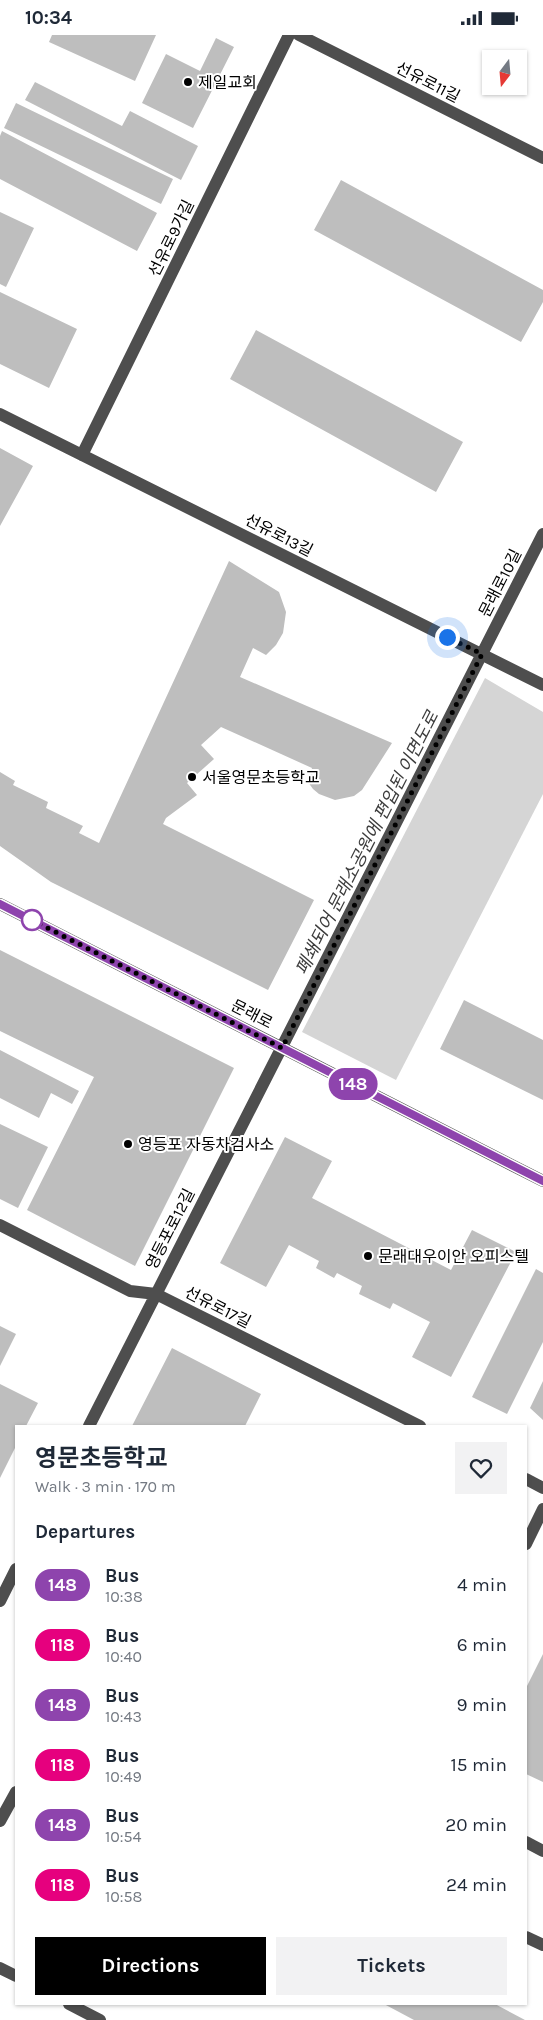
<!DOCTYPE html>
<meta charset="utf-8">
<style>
:root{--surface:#fff;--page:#f2f2f3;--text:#1f2937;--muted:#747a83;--accent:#000}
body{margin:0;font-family:Karla,"Noto Sans KR",sans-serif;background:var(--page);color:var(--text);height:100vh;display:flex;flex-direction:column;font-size:19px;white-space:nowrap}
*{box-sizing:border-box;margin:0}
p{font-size:16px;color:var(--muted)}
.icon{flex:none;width:28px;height:28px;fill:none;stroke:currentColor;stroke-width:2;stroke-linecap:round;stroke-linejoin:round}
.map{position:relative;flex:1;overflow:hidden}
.details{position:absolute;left:15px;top:1390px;width:512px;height:580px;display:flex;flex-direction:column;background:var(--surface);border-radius:0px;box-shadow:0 1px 4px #0004}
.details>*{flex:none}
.badge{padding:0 10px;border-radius:16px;font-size:18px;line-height:32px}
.needle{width:32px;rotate:196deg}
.controls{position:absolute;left:482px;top:15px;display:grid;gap:10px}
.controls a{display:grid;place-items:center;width:45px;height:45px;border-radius:0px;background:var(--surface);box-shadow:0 1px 4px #0004;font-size:25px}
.you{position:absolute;width:25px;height:25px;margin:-12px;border:4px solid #fff;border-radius:50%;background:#1a73e8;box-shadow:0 0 0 8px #1a73e833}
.map>.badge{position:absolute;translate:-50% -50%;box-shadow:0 0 0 2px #fff}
h2{padding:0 20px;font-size:19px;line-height:45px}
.round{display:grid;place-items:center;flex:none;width:52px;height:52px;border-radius:0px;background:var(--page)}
.headline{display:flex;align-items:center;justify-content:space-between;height:85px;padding:0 20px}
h1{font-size:24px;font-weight:700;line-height:38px}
.primary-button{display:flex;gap:10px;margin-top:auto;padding:10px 20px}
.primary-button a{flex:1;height:58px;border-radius:0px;background:var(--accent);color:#fff;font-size:20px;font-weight:700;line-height:58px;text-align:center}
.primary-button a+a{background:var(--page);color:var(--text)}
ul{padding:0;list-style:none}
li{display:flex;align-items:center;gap:15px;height:60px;padding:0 20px}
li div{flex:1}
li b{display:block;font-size:19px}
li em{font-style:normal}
li .badge{min-width:55px;font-weight:700;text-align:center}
.status{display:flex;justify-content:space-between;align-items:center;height:35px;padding:0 25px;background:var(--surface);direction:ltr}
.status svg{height:14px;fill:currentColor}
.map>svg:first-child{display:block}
</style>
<div class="status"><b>10:34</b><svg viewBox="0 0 49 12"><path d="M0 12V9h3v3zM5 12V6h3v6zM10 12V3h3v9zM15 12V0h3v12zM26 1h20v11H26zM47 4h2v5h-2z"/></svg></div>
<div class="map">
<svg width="543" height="1985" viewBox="0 0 543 1985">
<rect width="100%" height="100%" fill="#fff"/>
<path fill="#d5d5d5" d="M485,643L543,677V759L396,1045L302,997Z"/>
<path fill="#bebebe" d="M52,0H156L135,46L49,7Z
M216,3L234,12L193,93L142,68L166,19L200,36Z
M35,47L122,91L130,76L198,111L181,145L25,65Z
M16,68L173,144L161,169L4,93Z
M2,96L157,178L137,216L0,144V101Z
M341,145L543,255V267L521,307L314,195Z
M0,177L34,193L6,252L0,249Z
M0,257L77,294L49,353L0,329Z
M256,295L463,407L436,457L230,344Z
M0,413L33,431L0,491Z
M229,526L279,557L286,577L283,598L276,610L266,620L253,613L240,642L392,708L362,755L354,761L335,765L319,759L313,754L308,747L312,733L221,692L201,710L214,724L187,748L197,760L166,783L163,789L314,865L268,955L51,847L0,811V737L15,746L13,750L48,767L46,773L83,791L79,798L99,808Z
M0,915L234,1033L135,1231L27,1175L94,1042L0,996Z
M464,965L543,1005V1065L440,1014Z
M0,1015L79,1056L72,1069L51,1058L39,1083L0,1063Z
M0,1089L48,1112L18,1173L0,1164Z
M285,1102L332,1126L312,1163L451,1235L472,1195L516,1217L451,1342L412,1322L430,1287L393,1268L390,1274L359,1259L362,1251L337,1238L334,1243L316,1233L319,1226L289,1210L266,1252L220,1228Z
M536,1234L543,1238V1307L507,1379L472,1362Z
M0,1291L16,1299L0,1331Z
M172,1313L261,1359L245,1391H132Z
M543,1346V1385L530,1373Z
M0,1349L38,1368L26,1391H16V1411L0,1443Z
M543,1619V1747L526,1739V1653Z
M384,1969H495L525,1985H414Z"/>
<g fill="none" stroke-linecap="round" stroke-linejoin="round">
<path stroke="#4e4e4e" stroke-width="12" d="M299,0L543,123
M0,379L543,650
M82,420L289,0
M0,869L543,1146
M0,1190L130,1256L156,1259L420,1391
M89,1391L543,499
M526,1444L543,1453
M526,1509L543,1474
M0,1566L16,1534
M0,1786L16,1757
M526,1807L543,1816
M526,1902L543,1910
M0,1933L16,1941
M69,1969L100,1985"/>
</g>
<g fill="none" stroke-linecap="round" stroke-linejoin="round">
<g stroke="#fff" stroke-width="11">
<path id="line" d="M0,869L543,1146"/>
</g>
<use href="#line" stroke="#8e44ad" stroke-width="8"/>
<path stroke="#000" stroke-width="5" stroke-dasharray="0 9" d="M32,885L282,1013L482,619L447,602"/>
</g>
<g fill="#000" stroke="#fff" stroke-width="2">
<circle cx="188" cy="47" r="5"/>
<circle cx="192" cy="742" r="5"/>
<circle cx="128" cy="1109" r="5"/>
<circle cx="368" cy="1221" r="5"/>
</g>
<circle fill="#fff" stroke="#8e44ad" stroke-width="2.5" cx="32" cy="885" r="10"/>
<g text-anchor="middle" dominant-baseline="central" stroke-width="4" stroke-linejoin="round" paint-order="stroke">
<g font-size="16" fill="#000" stroke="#fff" text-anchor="start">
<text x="198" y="47">제일교회</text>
<text x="202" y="742">서울영문초등학교</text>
<text x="138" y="1109">영등포 자동차검사소</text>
<text x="378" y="1221">문래대우이안 오피스텔</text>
</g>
<g font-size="16" fill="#000" stroke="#fff">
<text transform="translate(428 47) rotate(27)">선유로11길</text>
<text transform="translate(171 203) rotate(-64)">선유로9가길</text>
<text transform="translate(279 500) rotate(27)">선유로13길</text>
<text transform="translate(500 548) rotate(-63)">문래로10길</text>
<text transform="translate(252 979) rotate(27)">문래로</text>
<text transform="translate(170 1194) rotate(-63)">영등포로12길</text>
<text transform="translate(218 1272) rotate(27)">선유로17길</text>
</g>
<g font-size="18" font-style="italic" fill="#3d3d3d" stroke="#fff">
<text transform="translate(367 808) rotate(-63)">폐쇄되어 문래소공원에 편입된 이면도로</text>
</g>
</g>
</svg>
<div class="controls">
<a><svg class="needle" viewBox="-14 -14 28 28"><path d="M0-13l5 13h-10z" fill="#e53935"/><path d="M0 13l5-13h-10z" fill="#747a83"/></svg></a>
</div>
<div class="you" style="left:447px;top:602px"></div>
<b class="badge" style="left:353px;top:1049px;background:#8e44ad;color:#fff">148</b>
<section class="details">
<div class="headline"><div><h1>영문초등학교</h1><p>Walk · 3 min · 170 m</p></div><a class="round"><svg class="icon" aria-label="heart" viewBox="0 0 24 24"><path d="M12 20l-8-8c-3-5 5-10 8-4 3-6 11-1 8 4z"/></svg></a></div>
<h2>Departures</h2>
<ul>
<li><span class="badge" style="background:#8e44ad;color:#fff">148</span><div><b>Bus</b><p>10:38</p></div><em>4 min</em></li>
<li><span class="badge" style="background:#e6007e;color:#fff">118</span><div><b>Bus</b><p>10:40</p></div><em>6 min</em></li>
<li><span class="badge" style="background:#8e44ad;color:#fff">148</span><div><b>Bus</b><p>10:43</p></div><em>9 min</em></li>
<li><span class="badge" style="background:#e6007e;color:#fff">118</span><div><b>Bus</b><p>10:49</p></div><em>15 min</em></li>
<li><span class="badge" style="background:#8e44ad;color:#fff">148</span><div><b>Bus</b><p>10:54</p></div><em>20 min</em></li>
<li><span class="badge" style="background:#e6007e;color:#fff">118</span><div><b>Bus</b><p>10:58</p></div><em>24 min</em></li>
</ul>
<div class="primary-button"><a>Directions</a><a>Tickets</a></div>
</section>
</div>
